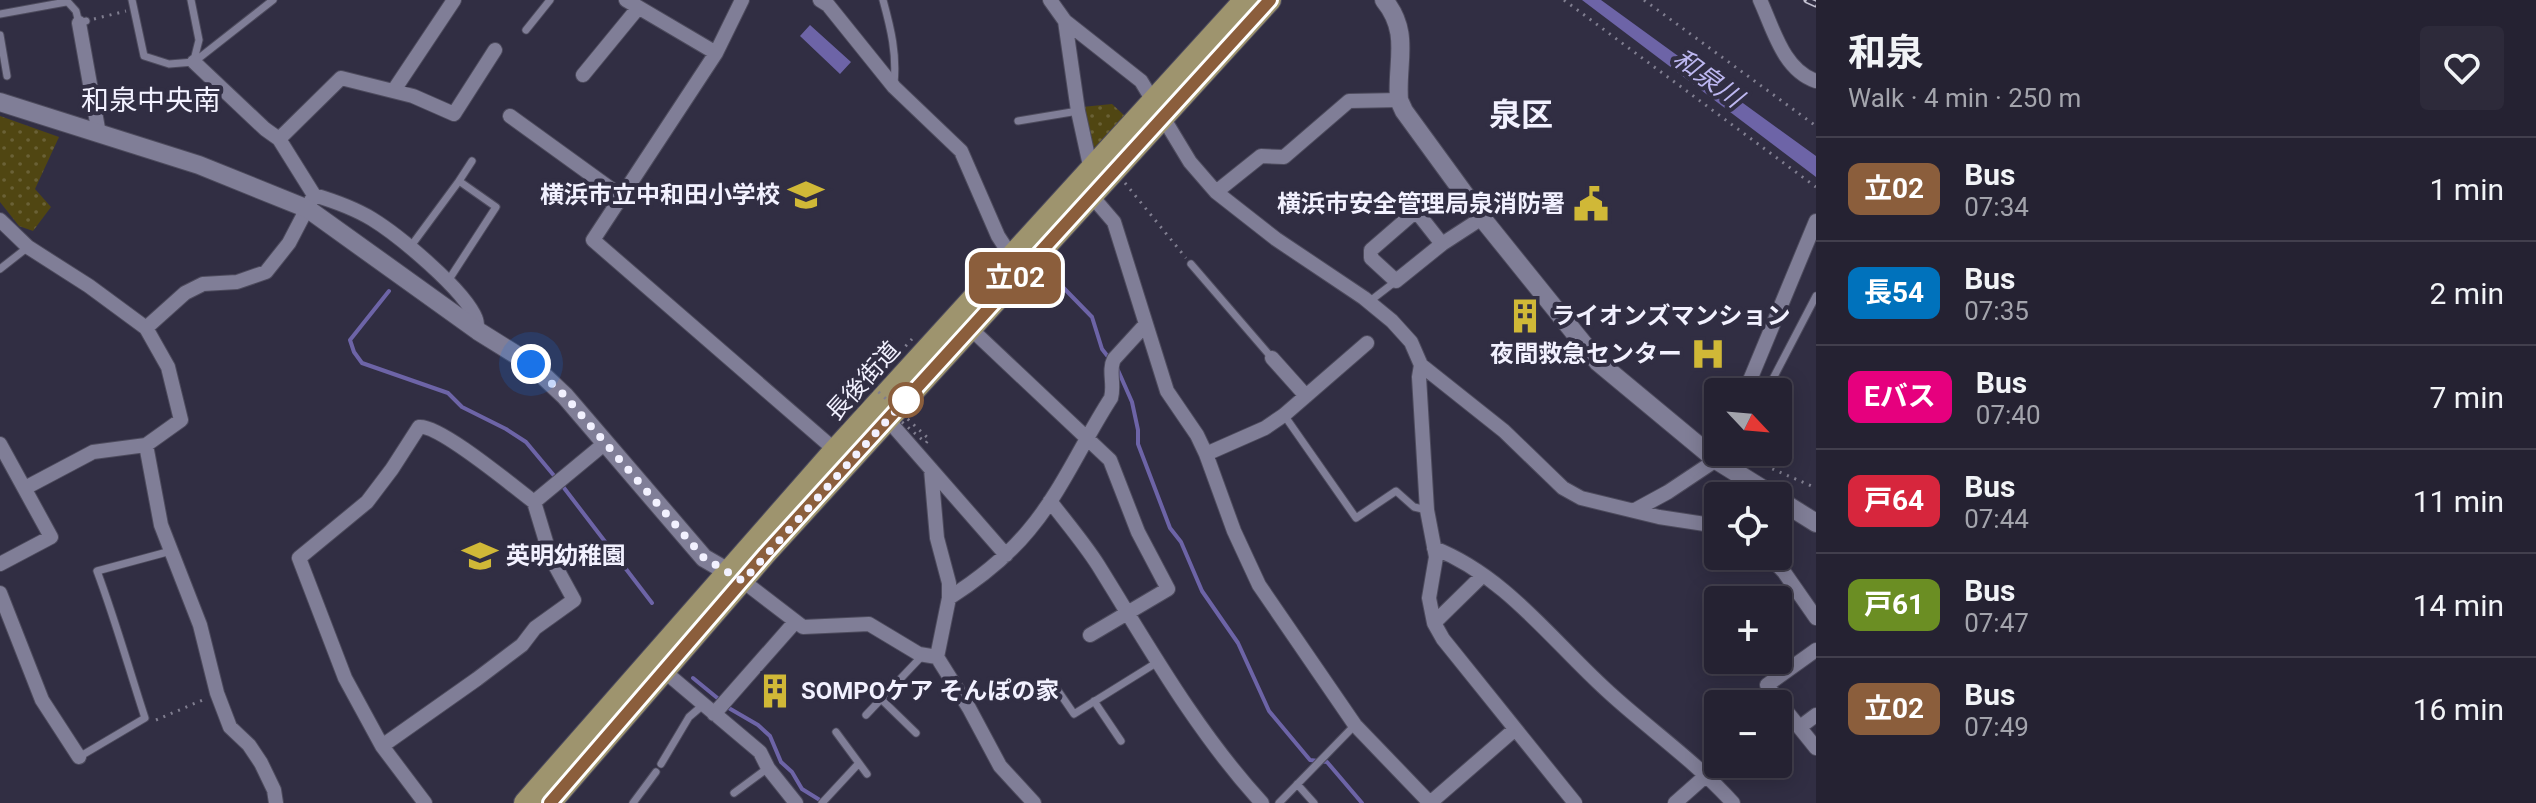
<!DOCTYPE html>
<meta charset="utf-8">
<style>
:root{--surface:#252232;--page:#2d2a3a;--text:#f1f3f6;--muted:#a3a4ac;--line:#423f4d}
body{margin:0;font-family:Roboto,"Noto Sans JP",sans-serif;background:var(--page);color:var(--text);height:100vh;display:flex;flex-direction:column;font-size:30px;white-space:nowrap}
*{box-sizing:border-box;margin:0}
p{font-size:26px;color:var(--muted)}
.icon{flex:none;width:44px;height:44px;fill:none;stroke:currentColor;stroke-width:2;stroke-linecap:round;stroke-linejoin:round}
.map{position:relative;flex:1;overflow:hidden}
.side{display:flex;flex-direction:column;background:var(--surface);width:720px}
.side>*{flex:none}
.badge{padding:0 16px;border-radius:12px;font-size:28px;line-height:52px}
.needle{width:52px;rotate:116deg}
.tools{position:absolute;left:1704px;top:378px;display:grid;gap:16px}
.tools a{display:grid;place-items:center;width:88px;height:88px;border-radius:8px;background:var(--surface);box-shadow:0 4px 20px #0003,0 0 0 2px var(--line);font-size:40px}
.you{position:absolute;width:40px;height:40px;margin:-20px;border:6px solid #fff;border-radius:50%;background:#1a73e8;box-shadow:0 0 0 12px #1a73e833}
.map>.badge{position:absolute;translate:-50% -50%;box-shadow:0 0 0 4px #fff}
.round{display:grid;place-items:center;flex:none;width:84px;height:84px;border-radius:8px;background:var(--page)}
.head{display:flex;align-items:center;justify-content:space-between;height:136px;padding:0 32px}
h1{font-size:38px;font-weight:700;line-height:60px}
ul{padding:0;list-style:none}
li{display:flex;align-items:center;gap:24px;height:104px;padding:0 32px;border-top:2px solid var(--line)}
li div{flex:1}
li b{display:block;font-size:30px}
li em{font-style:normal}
li .badge{min-width:88px;font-weight:700;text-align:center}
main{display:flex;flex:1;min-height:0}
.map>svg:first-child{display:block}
</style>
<main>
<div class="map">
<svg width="1816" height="803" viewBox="0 0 1816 803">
<defs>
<pattern id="green-dots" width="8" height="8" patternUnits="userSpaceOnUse" patternTransform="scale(2)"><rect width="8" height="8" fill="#504612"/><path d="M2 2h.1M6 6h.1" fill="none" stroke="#6a6136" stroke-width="1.8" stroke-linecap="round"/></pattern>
</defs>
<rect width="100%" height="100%" fill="#312e43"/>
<path fill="url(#green-dots)" d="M1112,104L1126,117L1092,154L1082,107Z
M0,116L59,137L35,189L51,207L33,231L19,226L0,202Z"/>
<path fill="#6d64a7" d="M1582,0H1601L1816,156V177Z
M810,25L851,62L840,74L800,36Z"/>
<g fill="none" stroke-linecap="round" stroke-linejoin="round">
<path stroke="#6d64a7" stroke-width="4" d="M1050,274L1092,317L1102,349L1109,358
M389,291L350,340L354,352L362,363L448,393L462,407L506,429L526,442L556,478
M1117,368L1132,402L1138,430V444L1170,528L1181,542L1202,591L1238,643L1269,711L1310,760L1327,762L1362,803
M561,484L652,603
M693,678L721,701
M727,707L758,725L770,736L781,762L792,772L802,789L823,802"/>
<g stroke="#4d4b5d" stroke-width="9">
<path id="service" d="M66,0L76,11L79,23L86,21
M132,0L144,56L169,64L194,62L273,0
M191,0L199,40L194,60
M883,0C891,29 897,54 894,84
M0,14L66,2
M526,30L550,0
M0,35L7,76
M1018,121L1078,111
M459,181L472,161
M411,246L459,181L496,207L448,281
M1191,264L1272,358
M0,269L28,247
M1370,301L1396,281
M1766,392L1816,296
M1284,415L1356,518L1396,491L1414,507L1427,510
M1729,465L1735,452
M1052,682L1074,714L1156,663
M881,699L916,733
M1094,701L1121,741
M866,715L922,656
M836,732L867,774
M79,757L145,718C129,669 115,619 97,571L171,551
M661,764L689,717L703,705
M1297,784L1314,803
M734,793L768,768
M633,803L656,772
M822,803L859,763
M1279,803L1355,725"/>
</g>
<g stroke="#4d4b5d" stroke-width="16">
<path id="minor" d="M626,0L716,53
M742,0L716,53L593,240L835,450
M820,0L828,5L894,87L961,151L998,236L1015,262
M1050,0L1065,21L1141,81L1190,162L1216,192L1276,239L1364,298L1392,321L1411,342L1421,365L1419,377L1427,510L1436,557L1429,598L1434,623L1443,639L1575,803
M1760,0C1773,28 1783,70 1816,81
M1065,21L1078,111L1091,170
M79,23L99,134
M194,62L265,129L279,139L341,78L413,96L454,114L495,50
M583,75L638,8
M394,90L454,0
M510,116L622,197
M1216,192L1261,156L1284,157L1349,101L1399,100
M1090,194L1114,222L1167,391L1197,435L1206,454L1234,531L1259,585L1355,725L1430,803
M314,195C334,201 354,208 372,219C398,235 465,290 476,319C477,320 477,330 478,331
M0,220L28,247L89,286L146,328L168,367L181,420L146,445
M1442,244L1416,211L1371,250V258L1396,281L1442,244L1482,218
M146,328L185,293L203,284L237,282L266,272L289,243L314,195L279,139
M970,328L1110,460L1138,532L1168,589L1090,635
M1272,358L1306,396
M1421,365L1504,431L1563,488L1581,498L1659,517L1718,526
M1745,392L1816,221
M888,420L1006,555
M0,444L51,537L0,564
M1206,454L1265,428L1284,415L1367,343
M931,469L937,538L949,583V598
M25,488L93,452L146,445L161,525L200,625L217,693L230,727L249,745L261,763L274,790L276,803
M1050,501C1066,522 1084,543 1098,565C1149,647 1196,731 1262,803
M1635,510L1668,492L1716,460L1719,452
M1434,548C1508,577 1555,645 1613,696C1653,732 1697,763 1733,803
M1769,556L1784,572L1816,618
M739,578L803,627L869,624L919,654L937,657
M0,593L42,700L79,757
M1434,623L1483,575
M664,671L760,752L768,768L796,803
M1783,707L1767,685L1816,650
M1778,712L1783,707L1816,748
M714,714L795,622
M1800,727L1816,715
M382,746L477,679L522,645L535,628L574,600L551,558L534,502
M425,803L382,746L345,678L299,558L367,502L392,469L419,427C439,424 514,487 534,502L604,444
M1034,803L1000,766L969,708L937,657L949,598C979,579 1006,558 1029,530C1062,491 1083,441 1111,398C1115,384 1108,371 1114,359L1146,324
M1430,803L1514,730
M1675,803L1719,764"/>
</g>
<g stroke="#4d4b5d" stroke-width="20">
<path id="tertiary" d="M1384,0C1411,33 1396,62 1399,100L1404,111L1482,218L1598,362L1716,460L1774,496
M0,102L199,165L308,209L478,331L531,364L565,396L704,558L730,573
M1778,499L1816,523"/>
</g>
<g stroke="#4d4b5d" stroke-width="24">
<path id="primary" d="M525,803L835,450L1245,0
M550,803L766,553L1270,0"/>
</g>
<path stroke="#807e90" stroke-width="3" stroke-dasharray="2 6" stroke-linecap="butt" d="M1564,0L1816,187
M1644,0L1816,126
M94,19L126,11
M1125,183L1186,258
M1743,456L1816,488
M156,720L205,699"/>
<use href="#service" stroke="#807e97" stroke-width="7"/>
<use href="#minor" stroke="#807e97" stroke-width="14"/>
<use href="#tertiary" stroke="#807e97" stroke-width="18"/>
<use href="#primary" stroke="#9e946e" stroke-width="22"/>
<g stroke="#c2c0d0" stroke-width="7">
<path id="rail" d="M1807,0L1816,4"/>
</g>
<use href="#rail" stroke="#312e43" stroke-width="4" stroke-dasharray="12" stroke-linecap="butt"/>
<path stroke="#807e90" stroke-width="3" stroke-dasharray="2 6" stroke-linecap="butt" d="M902,422L926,443L929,439L871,385L912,339"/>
</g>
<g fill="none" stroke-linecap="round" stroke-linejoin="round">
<g stroke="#fff" stroke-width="18">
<path id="line" d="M550,803L766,553L1270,0"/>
</g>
<use href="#line" stroke="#8b5e3c" stroke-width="12"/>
<path stroke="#f2f1ff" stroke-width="8" stroke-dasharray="0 14.4" d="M531,364L565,396L704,558L743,581L908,397L906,400"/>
</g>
<defs>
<g id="school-bare" transform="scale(2.76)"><path d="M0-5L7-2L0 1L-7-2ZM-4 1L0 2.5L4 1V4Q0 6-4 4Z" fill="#d0b837" stroke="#312e43" stroke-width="2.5" paint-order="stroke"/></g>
<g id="civic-bare" transform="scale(2.76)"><path d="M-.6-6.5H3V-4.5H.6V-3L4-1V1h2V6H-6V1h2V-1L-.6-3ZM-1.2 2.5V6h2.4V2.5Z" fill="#d0b837" stroke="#312e43" stroke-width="2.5" paint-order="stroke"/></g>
<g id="building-bare" transform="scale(2.76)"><path d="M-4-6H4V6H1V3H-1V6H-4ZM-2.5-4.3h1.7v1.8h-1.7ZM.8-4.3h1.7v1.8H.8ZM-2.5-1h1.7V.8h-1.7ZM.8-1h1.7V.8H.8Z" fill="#d0b837" stroke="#312e43" stroke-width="2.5" paint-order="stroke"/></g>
<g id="hospital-bare" transform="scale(2.76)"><path d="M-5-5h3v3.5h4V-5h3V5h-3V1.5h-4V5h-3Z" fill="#d0b837" stroke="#312e43" stroke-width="2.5" paint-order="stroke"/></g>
</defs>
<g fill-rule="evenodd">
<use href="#school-bare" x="806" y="195"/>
<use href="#civic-bare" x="1591" y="204"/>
<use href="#building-bare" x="1525" y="316"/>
<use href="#hospital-bare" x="1708" y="354"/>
<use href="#school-bare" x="480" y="556"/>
<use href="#building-bare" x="775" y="691"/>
</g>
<circle fill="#fff" stroke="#8b5e3c" stroke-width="4" cx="906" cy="400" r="16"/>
<g text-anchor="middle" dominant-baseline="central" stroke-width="8" stroke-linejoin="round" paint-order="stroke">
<g font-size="24" font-weight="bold" fill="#f2f1ff" stroke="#312e43" text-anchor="end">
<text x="780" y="195">横浜市立中和田小学校</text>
<text x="1565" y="204">横浜市安全管理局泉消防署</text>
<text x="1551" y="316" text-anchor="start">ライオンズマンション</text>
<text x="1682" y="354">夜間救急センター</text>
<text x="506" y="556" text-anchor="start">英明幼稚園</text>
<text x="801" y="691" text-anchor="start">SOMPOケア そんぽの家</text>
</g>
<g font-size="24" fill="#f2f1ff" stroke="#312e43">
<text transform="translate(863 381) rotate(-48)">長後街道</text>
</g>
<g font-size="26" font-style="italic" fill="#bdb7f0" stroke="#312e43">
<text transform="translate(1708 78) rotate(36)">和泉川</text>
</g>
<g font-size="28" fill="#f2f1ff" stroke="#312e43">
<text x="151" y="100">和泉中央南</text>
</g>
<g font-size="32" font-weight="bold" fill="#f2f1ff" stroke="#312e43">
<text x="1521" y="115">泉区</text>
</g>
</g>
</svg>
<div class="tools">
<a><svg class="needle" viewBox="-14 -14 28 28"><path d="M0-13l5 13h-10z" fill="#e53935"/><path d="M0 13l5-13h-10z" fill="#a3a4ac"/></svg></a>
<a><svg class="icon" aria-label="locate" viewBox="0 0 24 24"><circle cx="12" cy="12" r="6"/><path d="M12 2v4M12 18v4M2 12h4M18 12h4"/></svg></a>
<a>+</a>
<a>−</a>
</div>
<div class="you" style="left:531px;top:364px"></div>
<b class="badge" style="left:1015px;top:278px;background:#8b5e3c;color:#fff">立02</b>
</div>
<section class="side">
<div class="head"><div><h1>和泉</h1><p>Walk · 4 min · 250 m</p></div><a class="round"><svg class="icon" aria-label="heart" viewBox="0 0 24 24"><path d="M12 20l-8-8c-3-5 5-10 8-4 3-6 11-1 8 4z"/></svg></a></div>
<ul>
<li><span class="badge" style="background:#8b5e3c;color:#fff">立02</span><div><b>Bus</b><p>07:34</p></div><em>1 min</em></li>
<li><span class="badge" style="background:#0072bc;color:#fff">長54</span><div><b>Bus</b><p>07:35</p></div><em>2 min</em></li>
<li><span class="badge" style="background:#e6007e;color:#fff">Eバス</span><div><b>Bus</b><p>07:40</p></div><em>7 min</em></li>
<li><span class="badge" style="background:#d7263d;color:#fff">戸64</span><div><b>Bus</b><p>07:44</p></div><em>11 min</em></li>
<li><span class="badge" style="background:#6b8e23;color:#fff">戸61</span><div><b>Bus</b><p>07:47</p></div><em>14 min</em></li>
<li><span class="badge" style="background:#8b5e3c;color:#fff">立02</span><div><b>Bus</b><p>07:49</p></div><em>16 min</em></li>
</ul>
</section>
</main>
